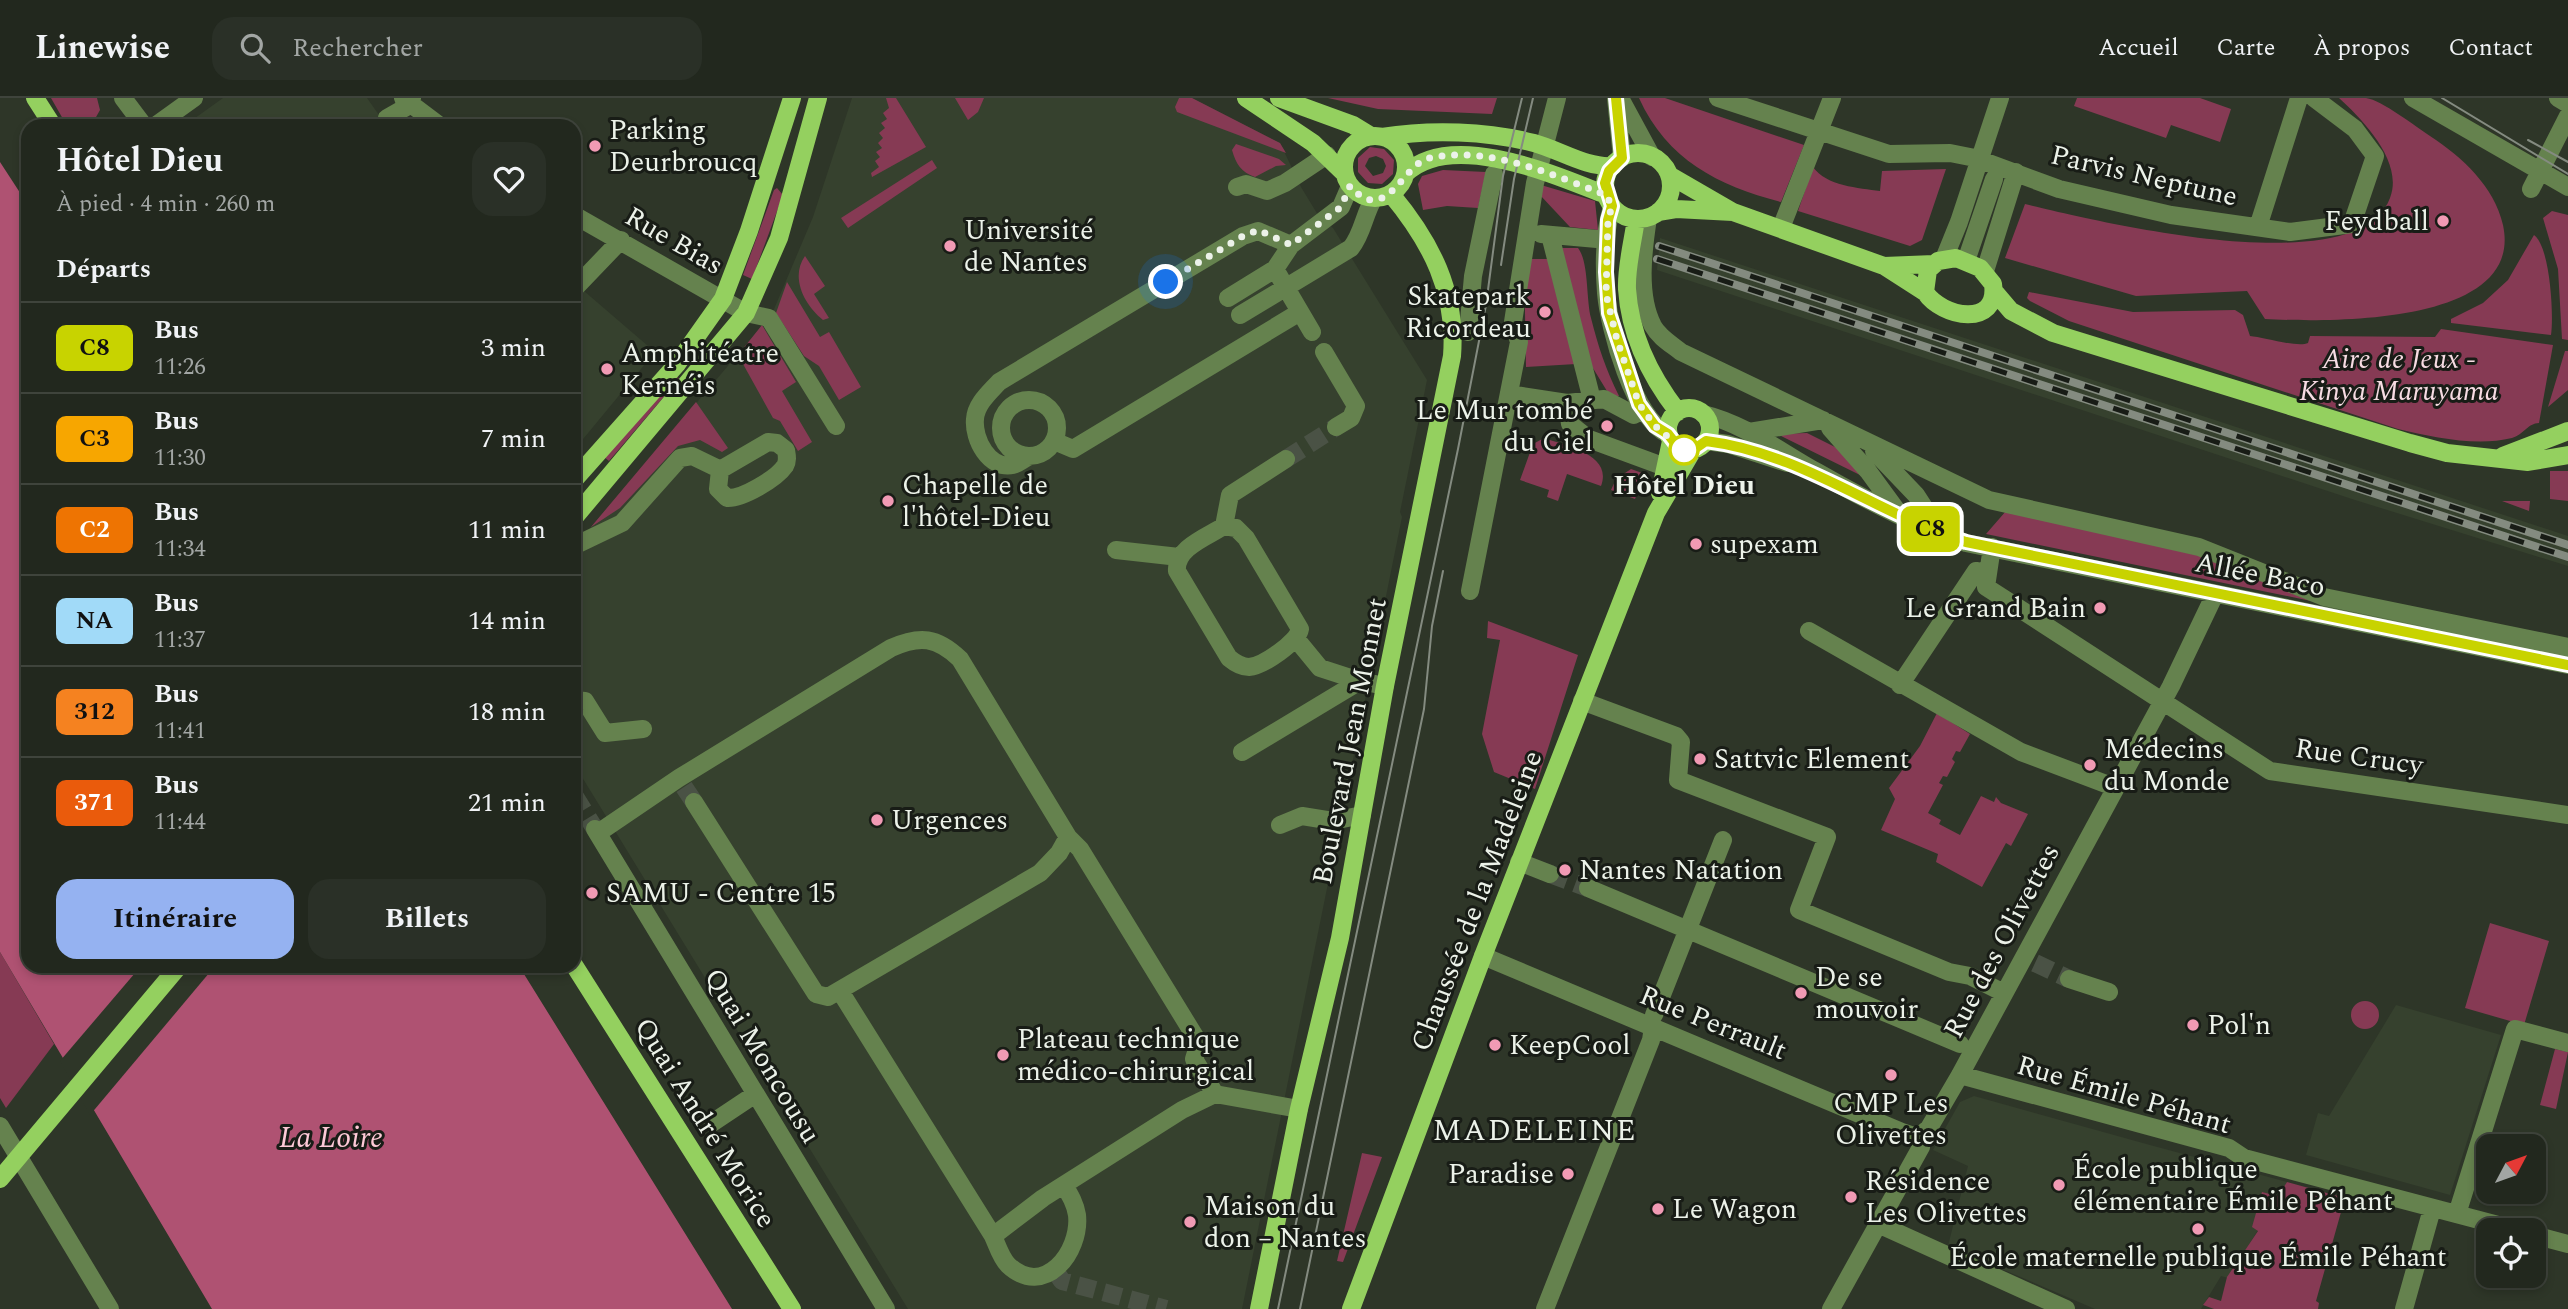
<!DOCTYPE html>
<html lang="fr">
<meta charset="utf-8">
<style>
:root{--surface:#22281e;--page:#2a3027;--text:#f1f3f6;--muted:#a2a6a4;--line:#3f443c;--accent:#95b2f1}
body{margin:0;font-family:Spectral,serif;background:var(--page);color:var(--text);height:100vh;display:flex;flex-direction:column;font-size:26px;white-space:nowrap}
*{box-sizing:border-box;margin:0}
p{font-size:23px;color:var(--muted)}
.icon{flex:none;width:38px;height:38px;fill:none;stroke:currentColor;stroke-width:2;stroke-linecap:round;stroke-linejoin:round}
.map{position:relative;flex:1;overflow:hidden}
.drawer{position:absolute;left:21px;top:21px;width:560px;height:854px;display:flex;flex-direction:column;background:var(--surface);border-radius:21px;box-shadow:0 4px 10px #0003,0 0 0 2px var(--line)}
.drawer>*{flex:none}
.badge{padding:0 14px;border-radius:10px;font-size:24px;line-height:46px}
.needle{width:46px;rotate:49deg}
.controls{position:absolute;left:2476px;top:1036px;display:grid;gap:14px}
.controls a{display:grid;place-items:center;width:70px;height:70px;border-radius:14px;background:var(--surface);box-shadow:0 4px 10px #0003,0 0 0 2px var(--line);font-size:35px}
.you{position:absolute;width:35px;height:35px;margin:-18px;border:5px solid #fff;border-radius:50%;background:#1a73e8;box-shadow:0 0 0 10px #1a73e833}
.map>.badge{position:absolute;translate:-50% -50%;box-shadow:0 0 0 4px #fff}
h2{padding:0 35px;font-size:26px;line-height:63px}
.round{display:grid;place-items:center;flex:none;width:74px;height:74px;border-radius:21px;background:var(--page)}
.overview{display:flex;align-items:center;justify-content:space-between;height:119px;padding:0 35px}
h1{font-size:33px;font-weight:700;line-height:52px}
.action{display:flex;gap:14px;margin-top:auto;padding:14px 35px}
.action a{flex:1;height:80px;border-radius:21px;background:var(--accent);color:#111;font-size:28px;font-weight:700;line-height:80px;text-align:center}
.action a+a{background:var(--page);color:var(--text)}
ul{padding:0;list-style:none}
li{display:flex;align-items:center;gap:21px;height:91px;padding:0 35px;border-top:2px solid var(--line)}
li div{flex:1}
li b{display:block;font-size:26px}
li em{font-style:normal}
li .badge{min-width:77px;font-weight:700;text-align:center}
header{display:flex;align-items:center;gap:42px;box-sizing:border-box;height:98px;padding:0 35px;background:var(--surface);border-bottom:2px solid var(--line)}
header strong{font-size:33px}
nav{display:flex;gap:38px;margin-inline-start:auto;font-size:24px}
.search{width:490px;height:63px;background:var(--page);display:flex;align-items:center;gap:18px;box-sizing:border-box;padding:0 24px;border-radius:21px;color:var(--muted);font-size:26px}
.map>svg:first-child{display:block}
</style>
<header>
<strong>Linewise</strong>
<div class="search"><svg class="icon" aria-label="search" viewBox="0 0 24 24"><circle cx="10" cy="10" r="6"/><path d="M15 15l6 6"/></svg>Rechercher</div>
<nav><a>Accueil</a><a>Carte</a><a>À propos</a><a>Contact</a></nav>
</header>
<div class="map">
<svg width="2568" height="1211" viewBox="0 0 2568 1211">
<rect width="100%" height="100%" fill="#2e3628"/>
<path fill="#36412e" d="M223,0H367L379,17H384L387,28H184Z
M852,0H1192L1280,45L1301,89L1318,117L1333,130L1427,282L1400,414L1402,419L1242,1211H908L574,666V449L772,216L813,119Z
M1660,140L2568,438V468L2355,402L1657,172Z
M584,193L655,254L574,352V217L580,211L574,201Z
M2396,907L2501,937L2450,1097L2306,1057L2318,1015L2329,1018Z
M1974,998L2150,1047L2287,1084L2278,1098L2262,1094L2258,1132L2228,1180L2221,1178L2201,1211H2095L1948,1148L1968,1068L1933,1052L1960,1004Z"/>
<path fill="#863a54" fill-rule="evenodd" d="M51,0H97L100,12L91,28H67Z
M886,0H896L926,49L872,79L871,75L879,69L875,63L880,59L876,54L882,50L878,45L883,40L879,35L885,30L881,25L887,21L883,15L889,10Z
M955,0H984L978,14L968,22Z
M1179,0H1192L1280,45L1286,55L1177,14L1175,9Z
M1328,0H1497L1492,16L1378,11Z
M1639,0H1665L1804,47L1781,104C1719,88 1667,62 1639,0Z
M2077,0H2200L2231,11L2220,44L2171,27L2166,40L2074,8Z
M2339,0C2348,0 2357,0 2366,0C2382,2 2416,29 2430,38C2462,59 2494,88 2503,127C2525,229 2324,224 2265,221L2247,193L2136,198L2005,160L2025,106C2093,122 2357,188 2390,100C2404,64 2363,22 2339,0Z
M1236,46L1279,61L1286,67L1276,68L1255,79C1241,74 1236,66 1232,52Z
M1370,49L1384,51L1394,62L1393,76L1382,86L1368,85L1358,74V60ZM1376,58L1383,61L1386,68L1383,75L1373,78L1365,68L1369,60Z
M932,62L937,70L848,130L841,120Z
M1813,69C1826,88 1859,90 1880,93L1882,73L1946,71L1922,142L1910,148L1798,113Z
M1443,72L1486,74L1478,110L1447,108L1423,112L1418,86L1422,78Z
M1541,87L1595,103L1598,132L1570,129L1540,97Z
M777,90L783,97L752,181L743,177L774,92Z
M2552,113L2568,117V242L2562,241L2558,171L2543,120Z
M2534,137C2550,148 2554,217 2551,237L2451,225V221L2483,205L2508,182Z
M1560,150H1578C1589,164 1586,201 1591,220C1598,248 1606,272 1619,298H1610L1588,262Z
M805,158L825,188L814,196L829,220L823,222C804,207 790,179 805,158Z
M1524,161H1552L1576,266L1526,269Z
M787,184L820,239L829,234L861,289L839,302L819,268L804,258L776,215Z
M2029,194L2133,214L2235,212L2243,217L2250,238C2263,239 2298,250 2308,245L2310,238L2435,239L2441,231L2553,247L2539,325C2528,325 2523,337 2512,340C2476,349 2433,339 2398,331L2069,223L2030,203L2027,200Z
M762,227L796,284L782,293L812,344L798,353L780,323L773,320L738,257Z
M2565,253H2568V292L2548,309Z
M675,277L679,281L609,363L604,359Z
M696,304L728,350L722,354L700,342L678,348L620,410L591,429Z
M1807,335L1839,351L1862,378L1777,336Z
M1544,340C1566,348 1613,356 1601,388L1567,376L1558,403L1547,399L1549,392L1520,382L1533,346Z
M1631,371L1645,376L1635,401L1611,392L1616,381Z
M2550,373H2568V403L2550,401Z
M2502,403H2530L2529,413Z
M2006,413L2198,456L2311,503L1986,436Z
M1488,523L1578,557L1535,691L1494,674L1482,636L1500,542L1487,540Z
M1937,615L1970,636L1960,654L1956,653L1952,661L1955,664L1947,679L1943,678L1939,685L1943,687L1928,715L1941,722L1939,726L1960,737L1981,698L1994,704L1996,699L2001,705L2028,716L2011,748L2006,745L1982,789L1936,764L1938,756L1881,732L1895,701L1889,690L1920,648Z
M2490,825L2549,843L2524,927L2465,910Z
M0,854L54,946L6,1010L0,1000Z
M2351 917a14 14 0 1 1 28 0a14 14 0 1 1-28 0Z
M2555,951L2568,954L2556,1011L2540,1007Z
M1362,1055L1382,1059L1343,1164L1337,1163Z
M2287,1084L2345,1100L2316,1203L2319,1205L2318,1211H2214L2203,1207L2209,1199L2221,1203L2227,1179L2258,1133L2252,1129L2262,1094L2278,1098Z"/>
<path fill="#af5272" d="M0,64L28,107V868H519L732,1211H212L0,854Z"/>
<path fill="#2e3628" d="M141,868H215L90,1017L60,963Z"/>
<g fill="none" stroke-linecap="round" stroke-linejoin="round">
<path stroke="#4a5245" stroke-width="18" stroke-dasharray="18 9" stroke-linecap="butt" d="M1286,361L1336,329
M684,689L694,704
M574,697L595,731
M1550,776L1588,790
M2035,865L2069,881
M1056,1174L1062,1183L1166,1211"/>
<path stroke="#65824e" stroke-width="18" d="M123,0L144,28
M403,0L440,28
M1616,0L1622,60
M1620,0L1652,59
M1718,0L1889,56L1950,55L1975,60L2059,91L2171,117L2290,134L2352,126L2375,58L2355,31L2314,0
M2413,0L2568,89
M2558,0L2568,6
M387,20L410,7L412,0
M155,28L194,0
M1237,89L1246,86L1267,93L1285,85L1327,57
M2531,91L2568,18
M1612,109C1604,134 1604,168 1606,195C1609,230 1634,322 1668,336
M574,117L746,215L769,220L836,328
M1648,120C1643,153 1637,197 1653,228C1659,239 1671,246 1681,254L1989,402L2199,449L2324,499L2568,549
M2258,129L2299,0
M1781,130L1832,0
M1541,136L1597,141
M1550,137L1592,302
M1944,161L1959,124L2000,0
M1966,163L1994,81
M1275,171L1291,147L1341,109L1350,88
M1985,173L2016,74
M574,191L621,142
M1228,200L1275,171L1312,234
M1240,217L1351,150C1363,135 1364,116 1374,100
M1468,234L1473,178L1494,76
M1324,254L1356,308L1351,320L1336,329
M1509,296L1567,305L1604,301L1634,317
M1001 330a28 28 0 1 1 56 0a28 28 0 1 1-56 0Z
M1567,305L1570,326L1589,341L1657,366
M1703,316C1745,326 1779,353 1817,374C1864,401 1915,428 1966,445L2568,567
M1830,330L1868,373L1898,414
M1749,334L1823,322
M1054,343L1073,351L1300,214
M1706,343L1728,346L1787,365
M768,344L777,345L786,352C787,358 788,363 785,368C776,381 742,401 727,400L718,391L720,372Z
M1874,353L1916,397L1942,437
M1028,359C1024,361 1018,366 1013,367C989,372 973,341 975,321C976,306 989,295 999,284L1243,138L1258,133L1291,147
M1224,428L1236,430L1246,440L1300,531C1298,544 1263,568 1249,569C1241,569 1235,565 1229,560L1177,473C1175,450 1207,439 1224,428Z
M1224,428L1230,397L1286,361
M574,448L622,425L680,360L692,358L721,372
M1992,449L1986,489L2270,673L2568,717
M1116,452L1179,459
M1470,493L1519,244L1513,224L1535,85L1557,0
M1809,533L2021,654L2114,689
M1297,542L1320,570L1360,583
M1900,587L1976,473L1988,475
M574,602L585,603L605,635L643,631
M1582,603L1676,638L1681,644L1678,682L1827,739L1799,812L1949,874L1970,878L2004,895
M1242,654L1360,583L1385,588
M694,704L816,896L828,899L1040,775L1059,755L1068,739
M1280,727L1302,718L1333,723L1362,717
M595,731L886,1211
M598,735L679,680L891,550C920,537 937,539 960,561L1068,739L1080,751L1199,945L1194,961L1215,996L1299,1011
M1519,764L1550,776
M1588,790L1960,946
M1483,858L1902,1034L1914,1038L1922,1036
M2069,881L2109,894
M840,893L993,1138L1043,1100L1182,1012L1215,996
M1654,917L1723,742
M1960,977L2229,1050L2244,1060L2517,1132
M712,1025L754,997
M0,1028L110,1211
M2457,1116L2515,931L2568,945
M1878,1126L2066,1211
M2534,1137L2568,1146
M993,1138C997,1147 1001,1160 1008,1167C1044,1201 1081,1154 1077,1117C1075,1105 1070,1097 1064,1087
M1545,1211L1651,942L1653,929
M1831,1211L1921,1049L1922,1036L1929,1030L1960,977L2171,588L2215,496
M2404,1211L2432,1111"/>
<path stroke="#94d05f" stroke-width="18" d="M35,0L53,28
M1246,0L1313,45L1344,75
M1279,0L1353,27L1371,38
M1344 69a31 31 0 1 1 62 0a31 31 0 1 1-62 0Z
M1382,39C1431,31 1487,33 1534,45C1560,52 1586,70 1613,68
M1605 88a33 33 0 1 1 66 0a33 33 0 1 1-66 0Z
M1405,76C1451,31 1555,77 1606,97
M1669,77L1733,114L1884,168L1926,195
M1658,114L1676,111L1733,114
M1636,121C1633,143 1626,169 1627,191C1630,237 1650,278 1678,314
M1956,160L1980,170L1993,186C1999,230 1942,220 1925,194L1928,172L1938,163Z
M1884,168L1934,166
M1994,193L2011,213L2053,235L2410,345L2447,355L2528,364L2568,357
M1668 331a21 21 0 1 1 42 0a21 21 0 1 1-42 0Z
M2503,358L2568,333
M574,382L677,266L723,201L749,133L792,0
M1660,395L1671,343
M574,420L746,215L779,140L818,0
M574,867L792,1211
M0,1081L179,868
M1259,1211L1299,1011L1340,840L1385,588L1452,258C1457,194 1431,144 1391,96
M1351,1211L1483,858L1656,415L1693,352"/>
<path stroke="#848b80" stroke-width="2" d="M2442,0L2568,76
M2528,42L2568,64
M1501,167L1514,81L1533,0
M1278,1211L1458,351L1486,207L1503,78L1522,0
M1300,1211L1424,611L1432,528L1443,473"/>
<g stroke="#848b80" stroke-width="8">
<path id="rail" d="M1659,148L2568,447
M1657,161L2568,459"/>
</g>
<use href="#rail" stroke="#181c16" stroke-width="5" stroke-dasharray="16" stroke-linecap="butt"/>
</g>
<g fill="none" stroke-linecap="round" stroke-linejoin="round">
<g stroke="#fff" stroke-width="16">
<path id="line" d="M1616,0L1622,60L1609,73L1605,85L1612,108L1608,122L1606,174L1609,215L1639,306L1655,328L1668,336L1678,349L1693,352L1706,343C1802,355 1877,416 1966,444L2568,567"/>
</g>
<use href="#line" stroke="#c8d300" stroke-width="10"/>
<path stroke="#ecf2e9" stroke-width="7" stroke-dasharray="0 12.6" d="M1166,184L1243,138L1258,132L1291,147L1341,109L1350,88C1387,130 1402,65 1430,60C1490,47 1552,77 1606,97L1612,108L1608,122L1606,196L1617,242L1639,306L1655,328L1684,352"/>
</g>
<g fill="#f19ab4" stroke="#181c16" stroke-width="2.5">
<circle cx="595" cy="48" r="7"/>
<circle cx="2443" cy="123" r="7"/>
<circle cx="950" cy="148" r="7"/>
<circle cx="1545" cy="214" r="7"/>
<circle cx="607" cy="271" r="7"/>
<circle cx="1607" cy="328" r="7"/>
<circle cx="888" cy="403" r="7"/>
<circle cx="1696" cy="446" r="7"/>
<circle cx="2100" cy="510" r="7"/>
<circle cx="1700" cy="661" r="7"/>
<circle cx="2090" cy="667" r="7"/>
<circle cx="877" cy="722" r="7"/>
<circle cx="1565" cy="772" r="7"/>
<circle cx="592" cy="795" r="7"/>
<circle cx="1801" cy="895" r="7"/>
<circle cx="2193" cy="927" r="7"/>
<circle cx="1495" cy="947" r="7"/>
<circle cx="1003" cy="957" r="7"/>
<circle cx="1891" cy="977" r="7"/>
<circle cx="1568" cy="1076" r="7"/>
<circle cx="2059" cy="1087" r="7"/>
<circle cx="1851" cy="1099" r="7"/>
<circle cx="1658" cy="1111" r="7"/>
<circle cx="1190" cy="1124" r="7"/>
<circle cx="2198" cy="1131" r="7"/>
</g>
<circle fill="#fff" stroke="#c8d300" stroke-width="3.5" cx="1684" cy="352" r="14"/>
<g text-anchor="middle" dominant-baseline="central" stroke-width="6" stroke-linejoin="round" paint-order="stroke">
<g font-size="28" fill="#ecf2e9" stroke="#181c16" text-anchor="start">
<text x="609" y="32">Parking<tspan x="609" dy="32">Deurbroucq</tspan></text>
<text x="2429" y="123" text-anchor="end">Feydball</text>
<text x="964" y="132">Université<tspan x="964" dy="32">de Nantes</tspan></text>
<text x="1531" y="198" text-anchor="end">Skatepark<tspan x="1531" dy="32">Ricordeau</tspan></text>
<text x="621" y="255">Amphitéatre<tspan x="621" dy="32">Kernéis</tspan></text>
<text x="1593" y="312" text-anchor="end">Le Mur tombé<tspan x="1593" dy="32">du Ciel</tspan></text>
<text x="902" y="387">Chapelle de<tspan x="902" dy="32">l'hôtel-Dieu</tspan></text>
<text x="1710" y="446">supexam</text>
<text x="2086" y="510" text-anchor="end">Le Grand Bain</text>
<text x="2104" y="651">Médecins<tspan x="2104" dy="32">du Monde</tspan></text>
<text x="1714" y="661">Sattvic Element</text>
<text x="891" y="722">Urgences</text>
<text x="1579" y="772">Nantes Natation</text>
<text x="606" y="795">SAMU - Centre 15</text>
<text x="1815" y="879">De se<tspan x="1815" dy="32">mouvoir</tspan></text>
<text x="2207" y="927">Pol'n</text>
<text x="1017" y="941">Plateau technique<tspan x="1017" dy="32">médico-chirurgical</tspan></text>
<text x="1509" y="947">KeepCool</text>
<text x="1891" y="1005" text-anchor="middle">CMP Les<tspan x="1891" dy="32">Olivettes</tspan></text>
<text x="2073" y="1071">École publique<tspan x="2073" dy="32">élémentaire Émile Péhant</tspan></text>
<text x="1554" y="1076" text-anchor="end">Paradise</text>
<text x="1865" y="1083">Résidence<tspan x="1865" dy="32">Les Olivettes</tspan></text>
<text x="1204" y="1108">Maison du<tspan x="1204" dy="32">don – Nantes</tspan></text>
<text x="1672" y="1111">Le Wagon</text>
<text x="2198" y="1159" text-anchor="middle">École maternelle publique Émile Péhant</text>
</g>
<g font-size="28" fill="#ecf2e9" stroke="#181c16">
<text transform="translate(2144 78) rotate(13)">Parvis Neptune</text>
<text transform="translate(674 143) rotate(30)">Rue Bias</text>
<text transform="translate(2260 477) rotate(11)">Allée Baco</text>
<text transform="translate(1350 643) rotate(-79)">Boulevard Jean Monnet</text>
<text transform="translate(2359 659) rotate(8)">Rue Crucy</text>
<text transform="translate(1477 803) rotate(-69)">Chaussée de la Madeleine</text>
<text transform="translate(2002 843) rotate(-62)">Rue des Olivettes</text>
<text transform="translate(1713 925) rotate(22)">Rue Perrault</text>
<text transform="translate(762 958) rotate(59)">Quai Moncousu</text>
<text transform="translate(2124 997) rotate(16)">Rue Émile Péhant</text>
<text transform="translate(705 1025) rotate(58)">Quai André Morice</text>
</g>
<g font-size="28" font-style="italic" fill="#f7dce3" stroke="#181c16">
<text x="2399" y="261">Aire de Jeux -<tspan x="2399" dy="32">Kinya Maruyama</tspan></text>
</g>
<g font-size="28" font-weight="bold" fill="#ecf2e9" stroke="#181c16">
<text x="1684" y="387">Hôtel Dieu</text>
</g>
<g font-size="30" letter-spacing="2" fill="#ecf2e9" stroke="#181c16">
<text x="1535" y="1033">MADELEINE</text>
</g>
<g font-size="30" font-style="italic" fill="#fec9d7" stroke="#181c16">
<text x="331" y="1040">La Loire</text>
</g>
</g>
</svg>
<div class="controls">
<a><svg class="needle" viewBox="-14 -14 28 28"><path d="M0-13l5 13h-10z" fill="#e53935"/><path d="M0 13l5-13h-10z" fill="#a2a6a4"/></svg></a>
<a><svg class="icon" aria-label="locate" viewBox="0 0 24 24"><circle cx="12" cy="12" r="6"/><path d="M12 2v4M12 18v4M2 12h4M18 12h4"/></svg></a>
</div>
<div class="you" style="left:1166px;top:184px"></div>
<b class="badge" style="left:1930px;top:431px;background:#c8d300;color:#111">C8</b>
<section class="drawer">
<div class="overview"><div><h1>Hôtel Dieu</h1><p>À pied · 4 min · 260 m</p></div><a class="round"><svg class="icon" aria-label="heart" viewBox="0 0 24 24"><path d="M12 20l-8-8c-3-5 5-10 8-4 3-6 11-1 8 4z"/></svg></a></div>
<h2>Départs</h2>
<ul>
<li><span class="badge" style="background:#c8d300;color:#111">C8</span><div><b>Bus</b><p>11:26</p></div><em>3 min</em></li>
<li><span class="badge" style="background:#f7a600;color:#111">C3</span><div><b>Bus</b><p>11:30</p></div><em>7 min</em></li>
<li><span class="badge" style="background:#ee7402;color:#fff">C2</span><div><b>Bus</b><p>11:34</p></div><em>11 min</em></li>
<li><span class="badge" style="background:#a1daf8;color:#111">NA</span><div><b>Bus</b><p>11:37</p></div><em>14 min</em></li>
<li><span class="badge" style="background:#f58220;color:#111">312</span><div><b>Bus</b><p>11:41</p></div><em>18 min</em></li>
<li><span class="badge" style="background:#ea5b0c;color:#fff">371</span><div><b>Bus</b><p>11:44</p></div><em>21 min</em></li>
</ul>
<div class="action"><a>Itinéraire</a><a>Billets</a></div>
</section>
</div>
